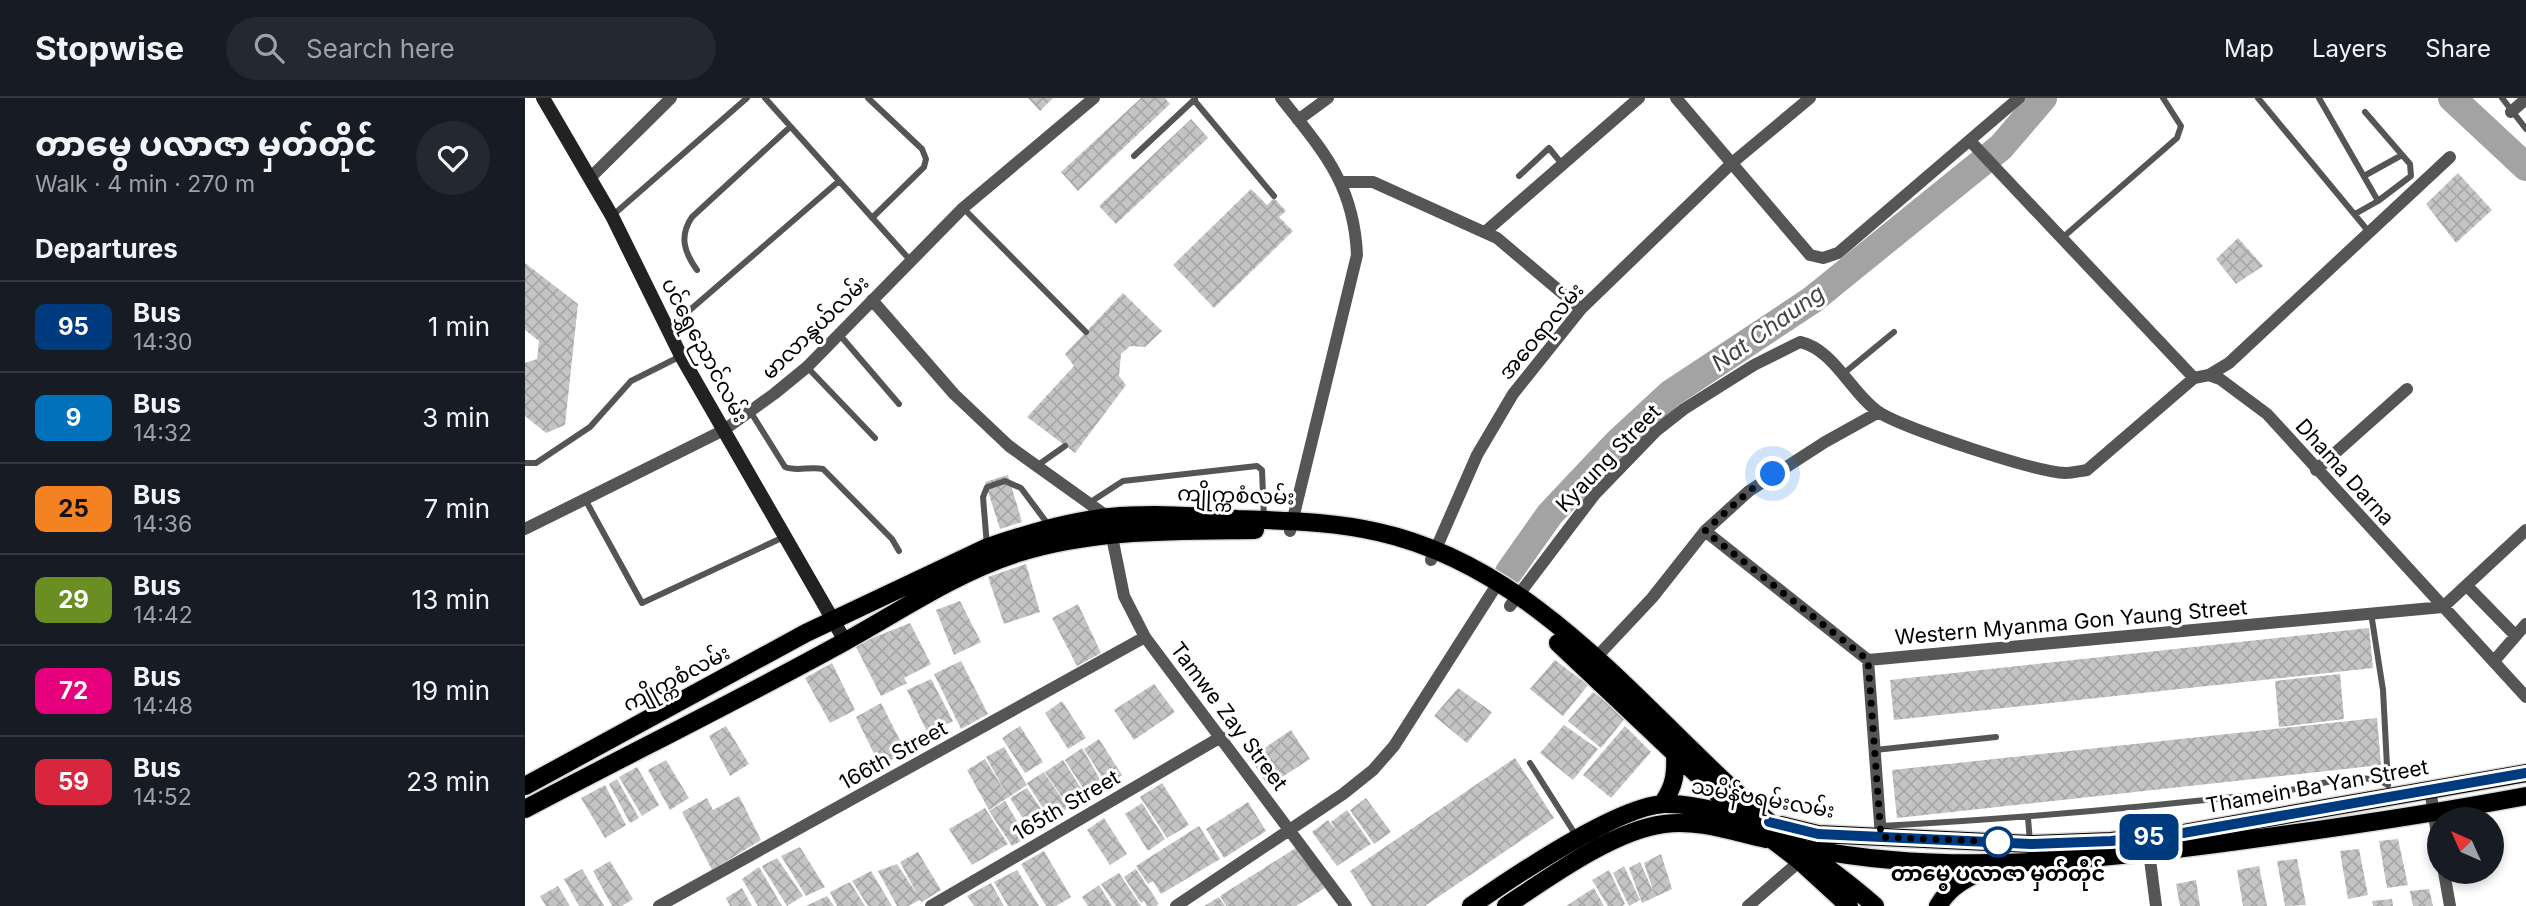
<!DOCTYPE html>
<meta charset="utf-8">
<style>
:root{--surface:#171b24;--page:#242831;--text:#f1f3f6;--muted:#9ea1a6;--line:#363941}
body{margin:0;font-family:Inter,"Noto Sans Myanmar",sans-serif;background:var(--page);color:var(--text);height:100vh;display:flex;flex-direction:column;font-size:26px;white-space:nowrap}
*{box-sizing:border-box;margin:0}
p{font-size:23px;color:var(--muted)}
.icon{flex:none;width:38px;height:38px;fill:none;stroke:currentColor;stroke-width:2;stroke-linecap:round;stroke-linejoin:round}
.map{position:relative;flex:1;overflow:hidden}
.sheet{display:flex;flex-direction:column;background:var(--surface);width:525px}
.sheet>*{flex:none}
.badge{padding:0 14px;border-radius:10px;font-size:24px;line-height:46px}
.needle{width:46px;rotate:315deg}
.tools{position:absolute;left:1902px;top:709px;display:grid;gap:14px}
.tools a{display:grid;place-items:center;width:77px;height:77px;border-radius:50%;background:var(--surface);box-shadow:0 4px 10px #0003;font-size:35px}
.you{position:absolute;width:35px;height:35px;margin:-18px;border:5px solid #fff;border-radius:50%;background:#1a73e8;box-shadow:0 0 0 10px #1a73e833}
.map>.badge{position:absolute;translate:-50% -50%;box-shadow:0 0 0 4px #fff}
h2{padding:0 35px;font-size:26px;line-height:63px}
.round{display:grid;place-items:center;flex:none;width:74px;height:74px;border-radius:37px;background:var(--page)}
.summary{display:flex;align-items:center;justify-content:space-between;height:119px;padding:0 35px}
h1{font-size:33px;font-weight:800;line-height:52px}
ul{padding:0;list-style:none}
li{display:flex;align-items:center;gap:21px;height:91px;padding:0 35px;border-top:2px solid var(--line)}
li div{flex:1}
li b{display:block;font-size:26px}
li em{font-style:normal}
li .badge{min-width:77px;font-weight:700;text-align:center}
header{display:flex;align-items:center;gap:42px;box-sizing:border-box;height:98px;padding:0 35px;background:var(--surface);border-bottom:2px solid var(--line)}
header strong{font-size:33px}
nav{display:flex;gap:38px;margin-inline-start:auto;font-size:24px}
.search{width:490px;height:63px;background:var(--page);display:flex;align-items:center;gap:18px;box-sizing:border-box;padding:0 24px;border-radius:38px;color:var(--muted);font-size:26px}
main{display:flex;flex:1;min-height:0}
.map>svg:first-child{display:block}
</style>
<header>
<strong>Stopwise</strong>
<div class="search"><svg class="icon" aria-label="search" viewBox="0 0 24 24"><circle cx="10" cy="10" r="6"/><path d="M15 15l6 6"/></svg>Search here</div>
<nav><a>Map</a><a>Layers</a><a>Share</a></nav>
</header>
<main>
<section class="sheet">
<div class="summary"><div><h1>တာမွေ ပလာဇာ မှတ်တိုင်</h1><p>Walk · 4 min · 270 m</p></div><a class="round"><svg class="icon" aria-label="heart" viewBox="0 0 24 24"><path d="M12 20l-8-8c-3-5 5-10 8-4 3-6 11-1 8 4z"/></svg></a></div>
<h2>Departures</h2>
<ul>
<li><span class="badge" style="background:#003b80;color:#fff">95</span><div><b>Bus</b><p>14:30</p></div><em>1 min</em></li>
<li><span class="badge" style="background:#0072bc;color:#fff">9</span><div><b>Bus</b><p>14:32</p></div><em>3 min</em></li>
<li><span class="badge" style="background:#f58220;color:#111">25</span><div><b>Bus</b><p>14:36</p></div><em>7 min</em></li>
<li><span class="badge" style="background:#6b8e23;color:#fff">29</span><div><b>Bus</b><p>14:42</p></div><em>13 min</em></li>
<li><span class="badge" style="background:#e6007e;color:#fff">72</span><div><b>Bus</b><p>14:48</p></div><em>19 min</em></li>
<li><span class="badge" style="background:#d7263d;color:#fff">59</span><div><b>Bus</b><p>14:52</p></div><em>23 min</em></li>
</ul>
</section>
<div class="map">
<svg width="2001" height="808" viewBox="0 0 2001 808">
<defs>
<pattern id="building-cross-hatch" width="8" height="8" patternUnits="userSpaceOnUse" patternTransform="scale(1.75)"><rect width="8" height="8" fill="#c4c4c4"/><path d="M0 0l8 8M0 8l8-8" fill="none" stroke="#a7a7a7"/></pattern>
</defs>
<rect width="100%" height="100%" fill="#fff"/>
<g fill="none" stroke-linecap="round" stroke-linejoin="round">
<path stroke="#a3a3a3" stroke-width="28" d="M1927,0L2001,69
M984,474L1025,416L1092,345L1145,296L1287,202L1476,49L1518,0"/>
</g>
<path fill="url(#building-cross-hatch)" d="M503,0H528L515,13Z
M616,0H640L645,6L553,93L536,74Z
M666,21L683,40L591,126L574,108Z
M1933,75L1967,112L1931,145L1901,106Z
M726,91L742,107L749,100L761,113L754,119L768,133L689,210L648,167Z
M1713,140L1738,168L1711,186L1691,161Z
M0,165L53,206L40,327L21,335L0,318V265L12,261L14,243L0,232Z
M598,195L637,233L620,249L605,248L596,256L594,278L601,287L550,355L502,319L549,268L540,256Z
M483,377L497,424L475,431L460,384Z
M501,466L515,514L479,526L463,479Z
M435,503L456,544L429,557L411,512Z
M553,506L576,555L552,568L527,520Z
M385,525L406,566L379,580L382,585L356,598L330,547Z
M1844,530L1848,570L1369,622L1365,582Z
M1030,562L1063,587L1038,618L1005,591Z
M436,563L463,616L436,631L409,576Z
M307,565L330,612L305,625L280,580Z
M1815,576L1819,621L1754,629L1750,583Z
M406,581L428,623L403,636L382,592Z
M629,586L650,614L609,642L589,612Z
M933,590L967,614L942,645L909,618Z
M1068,594L1101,619L1076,650L1043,623Z
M537,603L561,640L543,651L520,615Z
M356,605L381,654L355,668L331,619Z
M1852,620L1856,667L1372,720L1367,672Z
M1039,627L1073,651L1048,682L1015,655Z
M201,628L224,666L205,678L184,638Z
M495,628L518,664L500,675L477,640Z
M1100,628L1126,654L1086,700L1058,677Z
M766,632L785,661L743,688L725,660Z
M574,641L597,677L582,687L559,651Z
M479,649L502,687L464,712L442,672L460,661L482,697L461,659Z
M557,650L579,688L563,698L540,662Z
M990,660L1029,720L900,808H847L825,773Z
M141,662L164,700L145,712L123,672Z
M538,662L561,698L544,710L520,674Z
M112,669L134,707L117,718L94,679Z
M519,674L543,710L525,721L502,685Z
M92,681L114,720L105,725L84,686Z
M637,685L664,727L642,740L615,699Z
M80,687L101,727L80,740L56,700Z
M502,690L523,721L505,732L485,700Z
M214,698L236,742L187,772L157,714L182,700L188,712Z
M841,700L866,734L849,746L825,712Z
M480,703L502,740L487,748L464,713Z
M723,704L741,733L699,760L681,731Z
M617,705L640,741L623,753L600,716Z
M460,710L483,746L447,767L424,731Z
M822,712L846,746L812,768L787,734L803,722L814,736L806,724Z
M579,720L602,756L585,767L562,732Z
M674,728L695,761L636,796L628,783L623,786L611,768Z
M1873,741L1883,787L1862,790L1854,743Z
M774,748L800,790L771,808H701L695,798Z
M275,749L300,789L281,798L256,758Z
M1834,751L1843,797L1823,801L1815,753Z
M519,753L546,799L531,808H521L496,766Z
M393,754L416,792L397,804L395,802L383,808H372L353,773L372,766L392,796L375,764Z
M1136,756L1147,791L1117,805L1104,770L1115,764L1129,795L1119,765Z
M252,760L278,798L262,808L237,768Z
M1772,761L1781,807L1760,808L1752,763Z
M85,763L108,801L97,808H87L68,773Z
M1099,768L1115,802L1104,808L1088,775Z
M1734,768L1742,808H1718L1712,772Z
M234,769L257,808H233L217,781Z
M57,771L79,808H54L39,781Z
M611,771L634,806L631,808H622L619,803L616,805L599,779Z
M492,772L514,808H483L469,784Z
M1084,772L1100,806L1097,808H1083L1067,782Z
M346,773L367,808H343L327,783Z
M1935,774H1957L1936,780Z
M594,775L616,808H591L576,786Z
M1671,782L1675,808H1655L1651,786Z
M325,784L340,808H312L305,794Z
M466,785L479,808H449L442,798Z
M574,787L587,808H563L557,799Z
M33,788L45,808H21L15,798Z
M217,790L227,808H205L201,800Z
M1069,790L1079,808H1041L1064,793Z
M1904,791L1908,808H1888L1885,793Z
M302,798L309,808H281Z
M694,799L700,808H679Z
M1867,801L1868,808H1848L1847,803Z"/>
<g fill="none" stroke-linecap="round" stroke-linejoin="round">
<g stroke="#dbdbdb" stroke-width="21">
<path id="primary" d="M1033,545L1217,719L1275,763L1324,808
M0,688L281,535L463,449C501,436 545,423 585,419C628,415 670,418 712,421C760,423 806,423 853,434C1016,470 1122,620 1243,723C1277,753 1316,777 1350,808
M1137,706C1150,688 1151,675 1150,654
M0,711C106,655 214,602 319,544C377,512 430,475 493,455C569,431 652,433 730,432
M1256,727L1293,736L1506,746L1586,743L1658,735L2001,675
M1286,751C1425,778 1573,762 1713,743C1810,730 1905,716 2001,698
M946,808C985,781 1093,708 1139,706C1165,705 1192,714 1218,719
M981,808C1023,780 1089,732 1139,726C1172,721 1209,734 1241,741
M1413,808C1426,786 1446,778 1468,768"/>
</g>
<path stroke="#555" stroke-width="6" d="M240,0L385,162
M343,0L397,51L401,61L399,69L347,120
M1733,0L1844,134
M1794,0L1853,103L1830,116
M1977,0L2001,31
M669,2L749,98
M1840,14L1885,66L1886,78L1853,103
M609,58L670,1
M994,78L1024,50L1037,66
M1839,78L1877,57
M438,110L561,234
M88,117L222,0
M1536,141L1652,40L1656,28L1638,0
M172,172C159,154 154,138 167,119L265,29
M143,231L314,83
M314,236L374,306
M282,269L350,340
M1318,276L1369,234
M225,313L260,369C272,374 285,368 298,371L367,441L374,453
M0,365H11L65,329L106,283L156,258
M513,367L540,348
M61,403L117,505L261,438
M564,405L598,383L732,368L737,372L739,420
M462,448L458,399L462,389L480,383L496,390L525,429
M1846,515L1858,592L1863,687
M1350,652L1471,639
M1005,665L1052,739
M1503,720L1505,744
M1356,728C1489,721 1622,709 1754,694C1785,690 1837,670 1863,687"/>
<path stroke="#555" stroke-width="12" d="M756,0C798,53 829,86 832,157L765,433
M1151,0L1285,157L1298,160L1313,155L1494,0
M1986,14L2001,1
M773,22L803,0
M1446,44L1669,280
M65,80L146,0
M818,84H848L972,140L1056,211
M960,134L1114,0
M347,202L429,296L484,348L583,419L599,498L620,539L821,808
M1684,277L1695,281L1742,316L2001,599
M1791,372L1882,291
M0,431L199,332L249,296L282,269L438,110L569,0
M1180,433L1343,562L1918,509
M906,462L952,357L988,296L1056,211L1207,65L1285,0
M1942,488L1990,537
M985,508L1070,396L1131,333L1159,311L1229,267L1275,244C1309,251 1327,297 1355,315C1382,331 1510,374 1540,375C1548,375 1555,373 1562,372L1669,280L1684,277L1704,265L1925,59
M1918,509L2001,432
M1343,562L1356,739
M1969,563L2001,526
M1066,565L1127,500L1180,433L1224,393L1300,344L1354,314
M1905,691L1914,749
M1623,746L1631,808
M1919,774L1925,808
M134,808L620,539
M406,808L696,639
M651,808L818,696L848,672L869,648L973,485
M1223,808L1275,763"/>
<path stroke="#222" stroke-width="14" d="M18,0L87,118L156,258L320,543"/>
<use href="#primary" stroke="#000" stroke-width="18"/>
</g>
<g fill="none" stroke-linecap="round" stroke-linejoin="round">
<g stroke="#fff" stroke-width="16">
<path id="line" d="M1244,724L1293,736L1506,746L1586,743L1658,735L2001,675"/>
</g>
<use href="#line" stroke="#003b80" stroke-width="10"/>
<path stroke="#000" stroke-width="7" stroke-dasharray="0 12.6" d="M1248,376L1224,393L1180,433L1343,562L1356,739L1481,744H1473"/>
</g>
<circle fill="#fff" stroke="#003b80" stroke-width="3.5" cx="1473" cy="744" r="14"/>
<g text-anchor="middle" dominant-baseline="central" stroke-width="6" stroke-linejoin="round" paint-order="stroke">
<g font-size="21" fill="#000" stroke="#fff">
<text transform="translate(290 229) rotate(-44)">မာလာနွယ်လမ်း</text>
<text transform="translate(1016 233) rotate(-50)">အဝေရာလမ်း</text>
<text transform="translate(180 252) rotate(62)">ပင်ရွှေညောင်လမ်း</text>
<text transform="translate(1083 360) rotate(-46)">Kyaung Street</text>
<text transform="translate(1820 374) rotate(48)">Dhama Darna</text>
<text transform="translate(711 397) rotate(2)">ကျိုက္ကစံလမ်း</text>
<text transform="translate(1546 524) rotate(-5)">Western Myanma Gon Yaung Street</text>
<text transform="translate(151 580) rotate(-28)">ကျိုက္ကစံလမ်း</text>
<text transform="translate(704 618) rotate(53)">Tamwe Zay Street</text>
<text transform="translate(368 657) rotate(-29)">166th Street</text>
<text transform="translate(1792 688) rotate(-10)">Thamein Ba Yan Street</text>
<text transform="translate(1238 700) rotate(10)">သမိန်ဗရမ်းလမ်း</text>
<text transform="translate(541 707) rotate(-30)">165th Street</text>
</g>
<g font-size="21" font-weight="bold" fill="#000" stroke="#fff">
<text x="1473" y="775">တာမွေ ပလာဇာ မှတ်တိုင်</text>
</g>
<g font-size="23" font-style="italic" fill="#444" stroke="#fff">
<text transform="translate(1243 230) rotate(-35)">Nat Chaung</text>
</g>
</g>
</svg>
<div class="tools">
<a><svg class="needle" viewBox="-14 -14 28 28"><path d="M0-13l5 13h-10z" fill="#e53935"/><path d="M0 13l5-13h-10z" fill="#9ea1a6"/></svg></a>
</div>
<div class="you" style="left:1248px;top:376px"></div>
<b class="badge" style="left:1624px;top:739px;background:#003b80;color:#fff">95</b>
</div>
</main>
